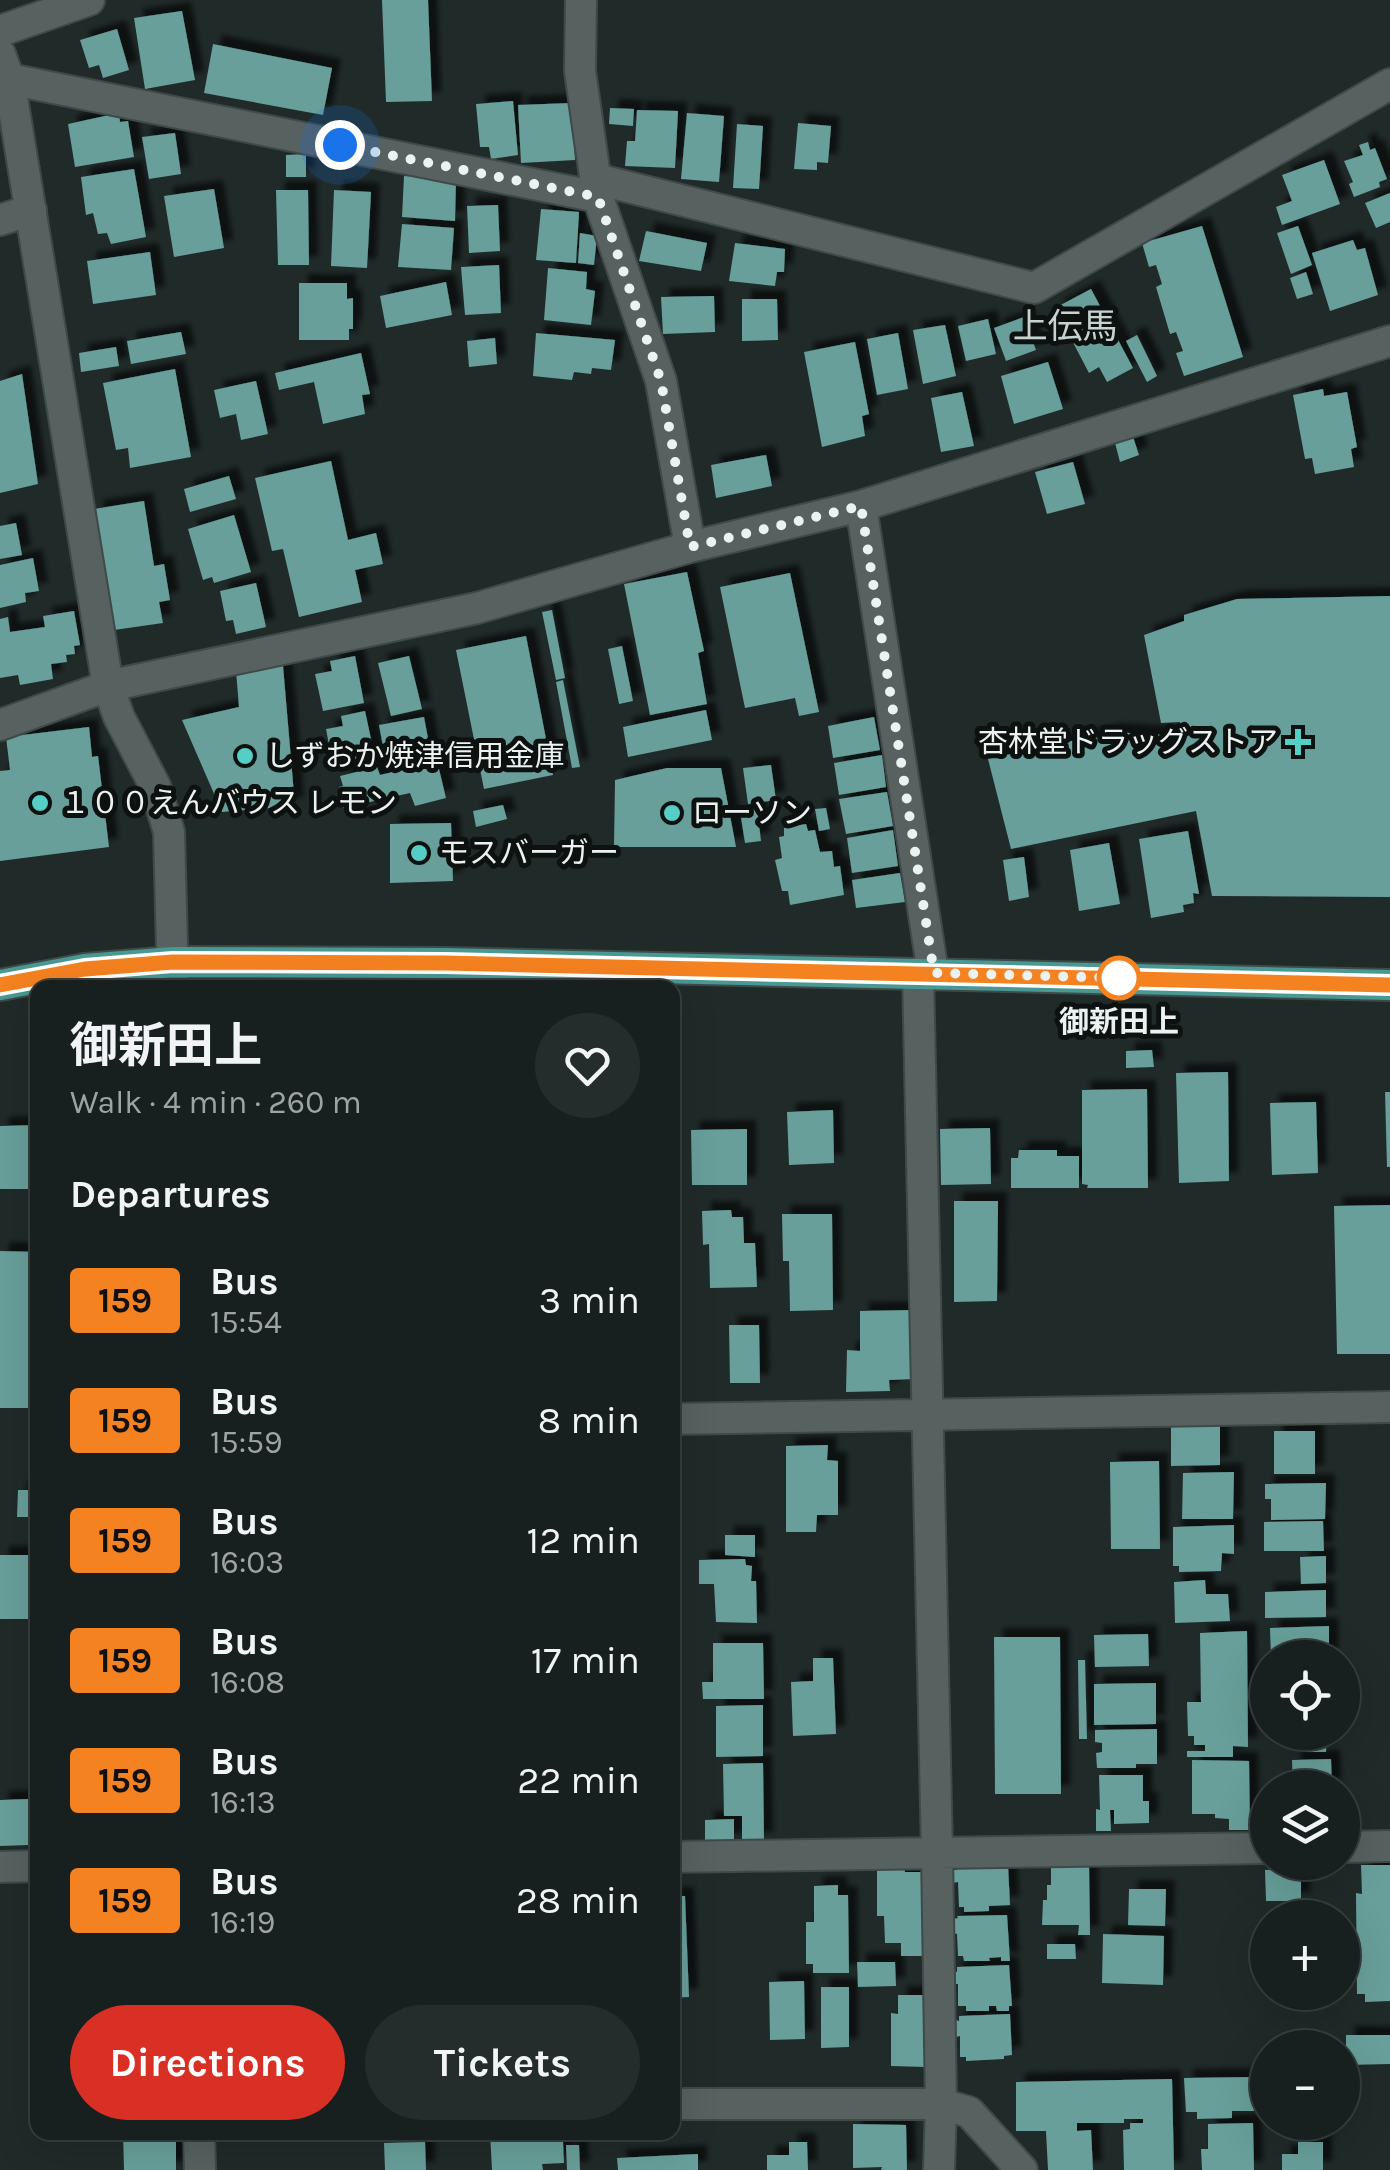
<!DOCTYPE html>
<meta charset="utf-8">
<style>
:root{--surface:#18201f;--page:#252d2c;--text:#f1f3f6;--muted:#9fa3a4;--line:#363e3d;--accent:#d93025}
body{margin:0;font-family:Karla,"Noto Sans JP",sans-serif;background:var(--page);color:var(--text);height:100vh;display:flex;flex-direction:column;font-size:38px;white-space:nowrap}
*{box-sizing:border-box;margin:0}
p{font-size:32px;color:var(--muted)}
.icon{flex:none;width:55px;height:55px;fill:none;stroke:currentColor;stroke-width:2;stroke-linecap:round;stroke-linejoin:round}
.map{position:relative;flex:1;overflow:hidden}
.panel{position:absolute;left:30px;top:980px;width:650px;height:1160px;display:flex;flex-direction:column;background:var(--surface);border-radius:20px;box-shadow:0 10px 40px #0002,0 0 0 2px var(--line)}
.panel>*{flex:none}
.badge{padding:0 20px;border-radius:8px;font-size:35px;line-height:65px}
.buttons{position:absolute;left:1250px;top:1640px;display:grid;gap:20px}
.buttons a{display:grid;place-items:center;width:110px;height:110px;border-radius:50%;background:var(--surface);box-shadow:0 10px 40px #0002,0 0 0 2px var(--line);font-size:50px}
.you{position:absolute;width:50px;height:50px;margin:-25px;border:8px solid #fff;border-radius:50%;background:#1a73e8;box-shadow:0 0 0 15px #1a73e833}
.map>.badge{position:absolute;translate:-50% -50%;box-shadow:0 0 0 5px #fff}
h2{padding:0 40px;font-size:38px;line-height:90px}
.round{display:grid;place-items:center;flex:none;width:105px;height:105px;border-radius:52px;background:var(--page)}
.head{display:flex;align-items:center;justify-content:space-between;height:170px;padding:0 40px}
h1{font-size:48px;font-weight:700;line-height:75px}
.action{display:flex;gap:20px;margin-top:auto;padding:20px 40px}
.action a{flex:1;height:115px;border-radius:60px;background:var(--accent);color:#fff;font-size:40px;font-weight:700;line-height:115px;text-align:center}
.action a+a{background:var(--page);color:var(--text)}
ul{padding:0;list-style:none}
li{display:flex;align-items:center;gap:30px;height:120px;padding:0 40px}
li div{flex:1}
li b{display:block;font-size:38px}
li em{font-style:normal}
li .badge{min-width:110px;font-weight:700;text-align:center}
.map>svg:first-child{display:block}
</style>
<div class="map">
<svg width="1390" height="2170" viewBox="0 0 1390 2170">
<defs>
<filter id="shadow"><feDropShadow dx="9" dy="-9" stdDeviation="2.5" flood-color="#0009"/></filter>
</defs>
<rect width="100%" height="100%" fill="#202a29"/>
<path fill="#679f9a" filter="url(#shadow)" d="M382,0H428L432,101L386,102Z
M182,11L195,80L145,89L134,18Z
M117,29L129,70L103,78L99,65L89,68L80,40Z
M213,44L332,68L323,115L204,93Z
M513,101L518,155L491,159L489,147H480L476,104Z
M572,103L575,160L521,163L518,105Z
M610,108L634,109L633,126L609,124Z
M637,110L678,111L675,168L625,166L627,141H635Z
M119,113L120,122L128,121L134,157L75,167L68,124Z
M687,113L724,116L719,182L681,179Z
M798,123L831,126L828,163L817,162V170L794,169Z
M737,124L763,126L759,189L733,188Z
M175,133L181,174L149,179L142,137Z
M1368,142L1370,150L1375,148L1387,179L1379,182L1380,187L1354,197L1349,184L1353,182L1344,161L1363,155L1359,145Z
M306,154V177H286V155Z
M1324,160L1340,204L1282,225L1276,207L1292,201L1282,175Z
M134,169L146,237L111,244L107,233L98,234L93,213L86,215L81,177Z
M404,176L456,179L455,221L402,217Z
M214,189L224,248L174,257L164,196Z
M276,190H308L309,265H278Z
M334,190L371,192L367,268L331,266Z
M1390,193V222L1376,228L1365,203Z
M498,205L500,251L469,253L467,206Z
M541,209L579,212L576,263L536,260Z
M402,224L454,228L451,270L398,267Z
M1202,226L1243,357L1184,376L1176,353L1183,351L1176,332L1170,334L1156,287L1162,284L1156,265L1149,267L1142,243Z
M1298,226L1312,265L1291,274L1277,233Z
M646,231L707,243L701,271L639,261Z
M580,233L597,236L594,265L578,263Z
M1353,240L1357,250L1365,248L1378,295L1330,311L1312,253Z
M735,243L785,249L784,272H777L775,286L729,281Z
M150,252L156,295L93,304L87,261Z
M499,265L501,313L465,315L461,267Z
M548,268L587,272L586,289L595,291L591,325L544,320Z
M1306,272L1313,294L1297,299L1290,278Z
M446,282L452,315L386,328L380,296Z
M299,283H347V299L353,298V329H349V340H299Z
M1091,289L1133,368L1107,382L1099,367L1089,373L1055,308Z
M714,296L715,332L663,334L661,297Z
M742,299H777L778,340L742,341Z
M1024,317L1036,350L1006,361L994,328Z
M988,319L996,354L966,361L958,326Z
M945,325L956,376L923,384L913,330Z
M181,332L186,354L131,364L127,341Z
M536,333L615,340L611,370L592,368L591,374L574,372L572,380L533,376Z
M898,333L908,389L877,395L867,339Z
M1137,335L1157,376L1147,382L1126,341Z
M495,338L497,364L469,367L467,341Z
M855,342L869,414L862,416L865,436L822,447L804,352Z
M116,347L119,366L81,372L79,353Z
M361,353L370,394L362,395L365,414L323,424L314,382L279,390L275,373Z
M1048,362L1063,409L1014,424L1001,376Z
M175,369L191,457L130,468L128,448L116,450L103,383Z
M22,374L38,484L0,493V381Z
M256,381L268,434L241,440L236,414L220,418L214,390Z
M1323,389L1324,396L1347,392L1357,447L1351,449L1354,467L1315,474L1312,458L1305,459L1293,395Z
M962,392L974,446L941,452L931,398Z
M1133,437L1139,455L1120,462L1115,443Z
M766,455L772,486L716,498L711,465Z
M331,461L348,540L376,533L383,564L355,570L362,602L299,617L283,549L272,551L255,478Z
M1073,462L1085,504L1047,514L1035,472Z
M229,476L236,499L190,512L184,489Z
M144,501L154,566L164,564L170,600L159,602L163,623L114,630L94,509Z
M234,515L251,572L214,583L212,577L203,580L188,529Z
M16,523L22,555L0,559V526Z
M33,558L39,591L25,593L26,602L0,608V565Z
M687,572L704,651L698,653L707,704L650,715L624,584Z
M790,573L819,712L799,716L795,698L745,708L720,587Z
M256,583L266,627L236,634L233,620L226,621L220,591Z
M1390,596V897L1212,896L1196,811L1011,849L988,759L1113,732L1179,736L1180,722L1161,723L1144,635L1184,621V615L1237,599Z
M552,610L565,678L556,680L542,612Z
M74,611L80,645L74,646L75,654L66,655L67,662L51,664L53,679L20,685L18,675L0,678V619L8,617L10,632L45,627L43,616Z
M526,636L553,775L484,789L456,650Z
M622,646L633,701L619,704L608,649Z
M355,656L364,703L323,711L315,674L332,671L330,661Z
M409,656L422,709L391,716L378,663Z
M283,666L295,806L222,812L182,720L239,707L236,671Z
M563,680L580,767L572,768L556,682Z
M706,710L712,740L628,757L623,727Z
M365,711L375,758L333,766L326,729L343,726L341,716Z
M424,717L430,749L385,757L379,725Z
M874,717L880,750L833,758L828,726Z
M89,727L92,757L98,756L109,847L0,861V771L10,770L6,737Z
M882,755L886,787L839,795L834,763Z
M437,761L446,798L415,806L410,793L343,808L339,787L343,786L340,776L377,767L380,775Z
M771,765L776,800L748,804L743,768Z
M667,768H721L736,847H614L615,780Z
M887,792L893,826L846,834L839,799Z
M503,805L507,819L476,827L473,811Z
M757,808L761,841L745,843L740,811Z
M826,808L830,829L819,831L815,809Z
M451,823L453,881L390,883V824Z
M806,824L808,831L815,830L820,852L832,851L834,867L840,866L844,895L790,905L788,891H782L775,860L782,858L779,837L784,836V828Z
M893,830L898,866L852,873L847,838Z
M1188,831L1199,894L1193,893L1194,903L1183,905L1184,912L1151,918L1139,839Z
M1109,843L1120,904L1079,911L1070,850Z
M1024,857L1029,897L1009,901L1003,860Z
M900,873L905,902L856,908L852,880Z
M1152,1050L1154,1067L1126,1068V1051Z
M1228,1072L1229,1181L1179,1183L1176,1073Z
M1147,1089L1148,1188H1087L1088,1185L1082,1184V1090Z
M1385,1092H1390V1167H1387Z
M1316,1102L1318,1173L1272,1175L1270,1103Z
M833,1110L834,1163L789,1165L787,1112Z
M38,1125V1199H34L33,1189H0V1126Z
M990,1128L991,1184L941,1185L940,1129Z
M747,1129V1185H692L691,1130Z
M1019,1150H1057V1156H1079V1188H1011V1158H1018Z
M954,1201H998L997,1301L954,1302Z
M1390,1205V1354H1337L1334,1206Z
M731,1210L732,1217H743L744,1243H755L757,1287L710,1288L709,1244L703,1245L702,1211Z
M782,1214H832L833,1310L790,1311L789,1261H783Z
M0,1251L38,1252V1408H0Z
M915,1310V1379L889,1380L890,1391L846,1392L847,1350L860,1351V1311Z
M729,1325H759L760,1383H730Z
M1171,1424H1220V1465L1171,1466Z
M1274,1431H1315V1474H1274Z
M828,1445L827,1460L838,1461V1515H817L816,1532H786V1446Z
M1159,1461L1160,1549H1111L1110,1462Z
M1234,1472L1233,1519H1182L1183,1473Z
M1326,1483L1325,1519L1271,1520V1499H1265V1484Z
M18,1490H38V1517H17Z
M1323,1521L1324,1551H1264V1522Z
M1234,1525V1554L1222,1553L1221,1571L1179,1572V1566H1173V1527Z
M725,1535H755V1557L725,1555Z
M0,1555H38V1619H0Z
M1326,1556V1583L1301,1584L1300,1557Z
M745,1559L746,1565L752,1566L751,1581H756L757,1623L716,1622L714,1584H699V1560Z
M1205,1580L1206,1594H1228L1230,1621L1175,1623L1174,1582Z
M1326,1590V1617L1265,1618V1592Z
M1329,1626V1658H1271L1270,1628Z
M1247,1631L1248,1747L1233,1746V1757H1187V1751H1205V1745H1194V1736H1188L1187,1702H1201L1200,1633Z
M1148,1634L1149,1666L1095,1667L1094,1635Z
M994,1637H1060L1061,1794H995Z
M713,1643H763L764,1699H703L702,1682H713Z
M813,1658H833L836,1734L793,1736L791,1682L813,1681Z
M1078,1660H1085L1087,1739H1079Z
M1156,1683V1724L1094,1725V1684Z
M763,1705V1756L716,1757V1706Z
M1157,1729V1764H1136V1768H1097L1096,1753L1102,1752V1743L1095,1742V1730Z
M1287,1732H1327L1326,1752H1305V1746L1288,1745Z
M1331,1759L1332,1788H1293L1292,1760Z
M1192,1760L1249,1761L1250,1830H1229V1819L1215,1818V1814H1192Z
M763,1763L764,1841H742V1816H724L723,1764Z
M1099,1775H1143V1801H1149V1823L1114,1824V1810H1110L1111,1831H1096V1809L1100,1810Z
M28,1799L29,1845L0,1846V1800Z
M734,1819V1842L705,1843V1820Z
M1051,1864H1089L1090,1935H1078L1079,1925H1042L1043,1900H1047V1885H1051Z
M1008,1865L1010,1905L989,1906V1911L964,1912V1907H959L958,1882L953,1883L952,1870H957V1867Z
M1361,1865H1390V2001L1365,2002V1994H1357L1356,1893L1362,1894Z
M877,1867H904L905,1872H922L923,1943H927L928,1956H901V1943H885L884,1916H877Z
M1301,1869V1901H1266L1265,1870Z
M838,1885V1895H848L849,1973H813V1964H806V1922H814V1886Z
M1129,1889H1166L1165,1926L1128,1925Z
M672,1896H685L689,1997L672,1998Z
M1007,1915L1010,1961H1001V1957L989,1958L990,1961H964L963,1956H958L957,1934L953,1933V1919L958,1918L957,1916Z
M1103,1934L1164,1936L1163,1985L1102,1983Z
M1047,1944H1075L1076,1959H1047Z
M857,1962H895L896,1986L858,1987Z
M1009,1965L1012,2006H1009V2011H997L996,2006H989V2011H966V2006H958V1984H954L953,1971L957,1972V1967Z
M804,1981L805,2039L770,2040L769,1982Z
M821,1987H849V2047L821,2048Z
M898,1995H926V2067L891,2066V2013L898,2014Z
M1010,2014L1012,2055L1004,2056V2059L966,2061V2057H960V2036L956,2037V2020L959,2021V2016Z
M1346,2035H1390V2064L1346,2065Z
M1253,2077L1254,2111H1232V2118L1197,2119V2112H1186L1184,2078Z
M1172,2079L1174,2170H1124L1123,2130L1130,2129V2123H1143V2119H1124V2123H1077V2131L1091,2130L1093,2170H1048L1046,2131H1016V2082Z
M1281,2122H1322V2131H1281Z
M1253,2123L1254,2170H1202L1201,2149H1208V2124Z
M853,2124L906,2125L907,2170H881L882,2167L853,2168Z
M123,2132H176V2170H124Z
M490,2132H542V2141L563,2142L564,2163L542,2164L543,2170H492Z
M425,2142L426,2170H385L384,2143Z
M789,2142H807L808,2170H767V2155H789Z
M1298,2142H1323V2170H1282V2154H1298Z
M566,2145H579L580,2170H567Z
M698,2154V2170H618L617,2158Z"/>
<g fill="none" stroke-linecap="round" stroke-linejoin="round">
<g stroke="#3f4948" stroke-width="34">
<path id="street" d="M581,0L580,71L598,197L661,381L690,547
M0,31L89,0
M0,54L9,79L108,686L119,717L155,786L169,832L173,988
M9,79L598,197
M596,179L1034,288L1390,84
M0,220L31,210
M861,506L933,973
M0,725L108,686L477,608L690,547L861,506L1390,341
M918,973L937,1853L941,2104L939,2170
M672,1419L1390,1407
M1342,1847L1390,1846
M672,1857L1268,1848
M0,1867L38,1866
M672,2104H941L969,2112L1022,2170
M199,2132L200,2170"/>
</g>
<g stroke="#3f4948" stroke-width="34">
<path id="primary" d="M0,985L85,969L173,962L445,963L1390,985"/>
</g>
<use href="#street" stroke="#566160" stroke-width="30"/>
<use href="#primary" stroke="#489893" stroke-width="30"/>
</g>
<g fill="none" stroke-linecap="round" stroke-linejoin="round">
<g stroke="#fff" stroke-width="22">
<path id="line" d="M0,985L85,969L173,962L445,963L1390,985"/>
</g>
<use href="#line" stroke="#f58220" stroke-width="15"/>
<path stroke="#ecf2f2" stroke-width="10" stroke-dasharray="0 18" d="M340,145L598,197L661,381L690,547L861,506L934,973L1124,978H1119"/>
</g>
<g fill="#55cec5" stroke="#0d1211" stroke-width="4">
<path d="M1293 727h10v10h10v10h-10v10h-10v-10h-10v-10h10z"/>
<circle cx="245" cy="756" r="10"/>
<circle cx="40" cy="803" r="10"/>
<circle cx="672" cy="813" r="10"/>
<circle cx="419" cy="853" r="10"/>
</g>
<circle fill="#fff" stroke="#f58220" stroke-width="5" cx="1119" cy="978" r="20"/>
<g text-anchor="middle" dominant-baseline="central" stroke-width="10" stroke-linejoin="round" paint-order="stroke">
<g font-size="30" fill="#ecf2f2" stroke="#0d1211" text-anchor="start">
<text x="1278" y="742" text-anchor="end">杏林堂ドラッグストア</text>
<text x="265" y="756">しずおか焼津信用金庫</text>
<text x="60" y="803">１００えんバウス レモン</text>
<text x="692" y="813">ローソン</text>
<text x="439" y="853">モスバーガー</text>
</g>
<g font-size="30" font-weight="bold" fill="#ecf2f2" stroke="#0d1211">
<text x="1119" y="1022">御新田上</text>
</g>
<g font-size="35" fill="#c6d3d1" stroke="#0d1211">
<text x="1065" y="326">上伝馬</text>
</g>
</g>
</svg>
<div class="buttons">
<a><svg class="icon" aria-label="locate" viewBox="0 0 24 24"><circle cx="12" cy="12" r="6"/><path d="M12 2v4M12 18v4M2 12h4M18 12h4"/></svg></a>
<a><svg class="icon" aria-label="layers" viewBox="0 0 24 24"><path d="M12 4l9 5-9 5-9-5zM3 14l9 5 9-5"/></svg></a>
<a>+</a>
<a>−</a>
</div>
<div class="you" style="left:340px;top:145px"></div>
<section class="panel">
<div class="head"><div><h1>御新田上</h1><p>Walk · 4 min · 260 m</p></div><a class="round"><svg class="icon" aria-label="heart" viewBox="0 0 24 24"><path d="M12 20l-8-8c-3-5 5-10 8-4 3-6 11-1 8 4z"/></svg></a></div>
<h2>Departures</h2>
<ul>
<li><span class="badge" style="background:#f58220;color:#111">159</span><div><b>Bus</b><p>15:54</p></div><em>3 min</em></li>
<li><span class="badge" style="background:#f58220;color:#111">159</span><div><b>Bus</b><p>15:59</p></div><em>8 min</em></li>
<li><span class="badge" style="background:#f58220;color:#111">159</span><div><b>Bus</b><p>16:03</p></div><em>12 min</em></li>
<li><span class="badge" style="background:#f58220;color:#111">159</span><div><b>Bus</b><p>16:08</p></div><em>17 min</em></li>
<li><span class="badge" style="background:#f58220;color:#111">159</span><div><b>Bus</b><p>16:13</p></div><em>22 min</em></li>
<li><span class="badge" style="background:#f58220;color:#111">159</span><div><b>Bus</b><p>16:19</p></div><em>28 min</em></li>
</ul>
<div class="action"><a>Directions</a><a>Tickets</a></div>
</section>
</div>
